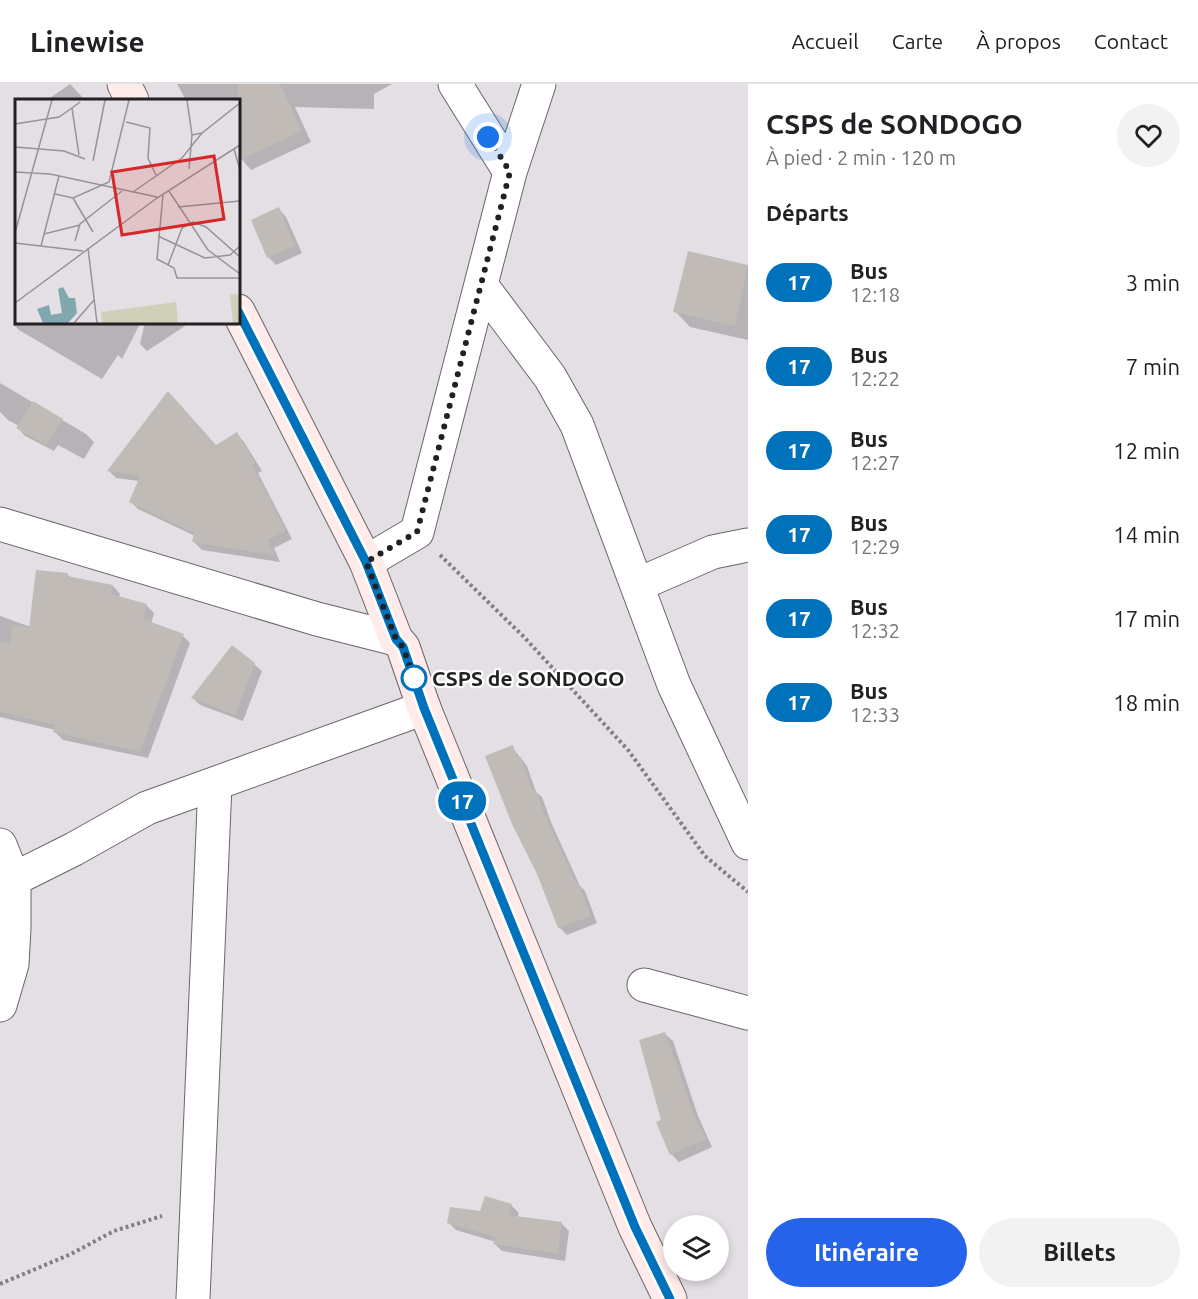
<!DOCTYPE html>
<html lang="fr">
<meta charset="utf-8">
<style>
:root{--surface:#fff;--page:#f2f2f2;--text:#202124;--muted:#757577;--line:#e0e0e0;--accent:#2563eb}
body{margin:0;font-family:Ubuntu,sans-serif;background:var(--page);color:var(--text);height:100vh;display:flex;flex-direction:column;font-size:22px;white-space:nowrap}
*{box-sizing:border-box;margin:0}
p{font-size:20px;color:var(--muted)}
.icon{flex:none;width:33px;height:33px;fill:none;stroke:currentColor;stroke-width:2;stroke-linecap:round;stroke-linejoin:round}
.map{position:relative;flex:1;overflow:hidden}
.drawer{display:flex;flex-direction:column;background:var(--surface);width:450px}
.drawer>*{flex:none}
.badge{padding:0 12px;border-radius:20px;font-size:21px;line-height:39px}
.controls{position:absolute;left:663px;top:1131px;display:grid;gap:12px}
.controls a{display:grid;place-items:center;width:66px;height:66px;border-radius:50%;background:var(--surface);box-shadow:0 3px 9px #0003;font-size:30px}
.you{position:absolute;width:30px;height:30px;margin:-15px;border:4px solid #fff;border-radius:50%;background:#1a73e8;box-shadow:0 0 0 9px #1a73e833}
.map>.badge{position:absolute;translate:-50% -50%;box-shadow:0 0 0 3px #fff}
h2{padding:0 18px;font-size:22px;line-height:54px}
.round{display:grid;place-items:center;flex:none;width:63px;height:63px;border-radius:32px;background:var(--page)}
.headline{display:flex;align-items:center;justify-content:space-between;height:102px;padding:0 18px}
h1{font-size:28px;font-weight:700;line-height:45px}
.action{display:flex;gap:12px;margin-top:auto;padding:12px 18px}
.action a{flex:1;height:69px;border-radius:36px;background:var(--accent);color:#fff;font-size:24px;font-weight:700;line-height:69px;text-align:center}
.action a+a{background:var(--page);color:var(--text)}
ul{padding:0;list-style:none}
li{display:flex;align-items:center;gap:18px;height:84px;padding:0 18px}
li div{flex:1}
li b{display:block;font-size:22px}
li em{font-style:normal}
li .badge{min-width:66px;font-weight:700;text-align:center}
header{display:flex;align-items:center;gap:36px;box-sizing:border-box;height:84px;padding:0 30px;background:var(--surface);border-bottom:2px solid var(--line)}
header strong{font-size:28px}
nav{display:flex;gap:33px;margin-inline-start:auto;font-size:21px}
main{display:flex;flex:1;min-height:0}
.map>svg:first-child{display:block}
</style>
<header>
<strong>Linewise</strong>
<nav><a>Accueil</a><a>Carte</a><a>À propos</a><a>Contact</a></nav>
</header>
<main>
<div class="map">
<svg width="748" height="1215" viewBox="0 0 748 1215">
<rect width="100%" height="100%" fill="#e4dfe4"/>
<path fill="#0003" d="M70,0L85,16H51L50,14Z
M177,0H392L374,10V25L295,23L311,58L251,86L238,71V16H186Z
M279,125L286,133L302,169L276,181L268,173Z
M689,168L748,182V256L690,243L675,227Z
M26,238H141L122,275L118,271L102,295L19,246L13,240Z
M145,238H183L185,242L147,267L140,260Z
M0,299L86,350L94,358L84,375L58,361L54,367L25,352L18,344L19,342L8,336L0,328Z
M237,350L244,358L262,387L258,389L292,455L274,464L280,478L202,466L194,458L195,452L138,425L130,417L139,397L116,394L109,387L216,363Z
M67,490L71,494L113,502L120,510L119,514L146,521L154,529L151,540L183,552L190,559L148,674L63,656L55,648L56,646L0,633V532L31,543Z
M254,580L262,587L243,637L200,621L193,614Z
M512,663L527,682L536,708L542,713L551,738L580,802L585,807L597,839L567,851L559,843Z
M665,950L673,957L698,1032L712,1063L679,1078L671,1070L663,1037Z
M511,1121L519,1129L517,1134L562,1140L569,1147L565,1177L502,1167L495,1160L496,1158L456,1146L448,1138Z"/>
<path fill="#c0bbb6" d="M238,0H280L302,47L238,77Z
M279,123L295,162L267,174L251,136Z
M688,167L748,181L735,242L673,228Z
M168,307L216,361L237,348L255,379L252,381L286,447L268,456L274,471L192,458L194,449L129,418L140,392L107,387Z
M33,317L63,335L46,361L16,344Z
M36,486L68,489L67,492L113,501L111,510L147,520L143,535L184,550L140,668L53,648L55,641L0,628V558L10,559L12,541L29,544Z
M232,561L255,579L235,631L191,614Z
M513,661L517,673L520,672L532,705L535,704L544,729L576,799L578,798L591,832L558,844L537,790L512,740L485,672Z
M665,948L691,1023L706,1055L670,1071L656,1038L661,1036L639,956Z
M485,1112L512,1120L508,1131L562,1138L558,1170L493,1160L496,1153L447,1139L450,1123L480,1127Z"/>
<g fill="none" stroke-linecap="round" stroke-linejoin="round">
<g stroke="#696569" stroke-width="35">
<path id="street" d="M455,0L510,88
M481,201L550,293L577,341L674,601L748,759
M0,440L317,535L396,555
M366,478L417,448L510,88L539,0
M637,501L713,468L748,461
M0,761L14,796V844L12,880L0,921
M0,802L74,765L147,724L424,624
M644,901L748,929
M193,1215L215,700"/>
</g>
<g stroke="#696569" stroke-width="35">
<path id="secondary" d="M124,0L132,16
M238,227L366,478L396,555L403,563L424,624L635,1143L670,1215"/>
</g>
<path stroke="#827e82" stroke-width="4" stroke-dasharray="3 3" stroke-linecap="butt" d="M440,471L524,553L628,666L705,772L748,808
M0,1200L71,1170L114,1147L162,1132"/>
<use href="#street" stroke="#fff" stroke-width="33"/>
<use href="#secondary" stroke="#feebea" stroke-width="33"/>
</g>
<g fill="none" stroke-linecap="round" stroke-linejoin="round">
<g stroke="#fff" stroke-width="14">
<path id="line" d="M238,227L366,478L396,555L403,563L424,624L635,1143L670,1215"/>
</g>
<use href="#line" stroke="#0072bc" stroke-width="9"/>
<path stroke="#222022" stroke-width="6" stroke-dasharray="0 10.8" d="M414,594L417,603L403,563L396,555L366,478L417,448L510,88L488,53"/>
</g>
<circle fill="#fff" stroke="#0072bc" stroke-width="3" cx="414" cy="594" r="12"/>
<g text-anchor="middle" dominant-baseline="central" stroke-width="4.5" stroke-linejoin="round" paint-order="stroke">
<g font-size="21" font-weight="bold" fill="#222022" stroke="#fff" text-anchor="start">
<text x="432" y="594">CSPS de SONDOGO</text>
</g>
</g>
<g transform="translate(15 15)">
<rect width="225" height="225" fill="#e4dfe4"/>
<path d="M225,195V224H218L215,196ZM161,203L163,224H87L86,213Z" fill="#ced0ba"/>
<path d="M48,188L54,199H60L62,214L53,224H28L22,210L34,206L36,216L47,214L43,190Z" fill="#81a7af"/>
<path fill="none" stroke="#969396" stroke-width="1.5" d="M172,1L177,36L174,70M111,23L135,29L133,59L141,76M0,25L44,18L57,9M177,36L187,34L225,4M0,48L49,52L70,60M219,50L225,71M64,56L57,9L65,3M78,62L90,1M0,73L35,75L142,98M154,92L193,151L225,175M118,93L167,59L187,34M40,95L58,99L94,83L114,1M148,96L142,160L159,169L162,179H225M58,99L78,133M163,108L225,102M0,134L37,1M29,135L65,126M143,137L190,159L215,156L225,147M60,142L65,125L107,92M0,144L68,152M26,147L44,77M73,149L82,224M153,166L167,129L178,123L191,128L225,158M0,204L142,99L225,46M59,224L79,201"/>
<path fill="#d62828" fill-opacity="0.15" stroke="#d62828" stroke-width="3" d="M199,57L209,120L107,136L97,73Z"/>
<rect width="225" height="225" fill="none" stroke="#222022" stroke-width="3"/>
</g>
</svg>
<div class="controls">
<a><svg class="icon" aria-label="layers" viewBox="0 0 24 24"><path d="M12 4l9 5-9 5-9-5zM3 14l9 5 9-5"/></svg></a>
</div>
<div class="you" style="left:488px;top:53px"></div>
<b class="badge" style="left:462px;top:717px;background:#0072bc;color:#fff">17</b>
</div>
<section class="drawer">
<div class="headline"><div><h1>CSPS de SONDOGO</h1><p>À pied · 2 min · 120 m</p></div><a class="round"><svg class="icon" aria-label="heart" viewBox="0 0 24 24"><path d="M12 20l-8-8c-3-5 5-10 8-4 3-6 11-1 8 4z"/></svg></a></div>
<h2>Départs</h2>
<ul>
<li><span class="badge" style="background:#0072bc;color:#fff">17</span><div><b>Bus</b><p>12:18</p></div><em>3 min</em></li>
<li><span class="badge" style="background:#0072bc;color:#fff">17</span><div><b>Bus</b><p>12:22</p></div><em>7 min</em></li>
<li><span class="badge" style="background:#0072bc;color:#fff">17</span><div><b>Bus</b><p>12:27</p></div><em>12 min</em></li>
<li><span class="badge" style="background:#0072bc;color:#fff">17</span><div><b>Bus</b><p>12:29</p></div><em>14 min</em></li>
<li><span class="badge" style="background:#0072bc;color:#fff">17</span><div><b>Bus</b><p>12:32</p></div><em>17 min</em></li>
<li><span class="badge" style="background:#0072bc;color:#fff">17</span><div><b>Bus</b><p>12:33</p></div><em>18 min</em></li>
</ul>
<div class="action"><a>Itinéraire</a><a>Billets</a></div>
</section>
</main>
